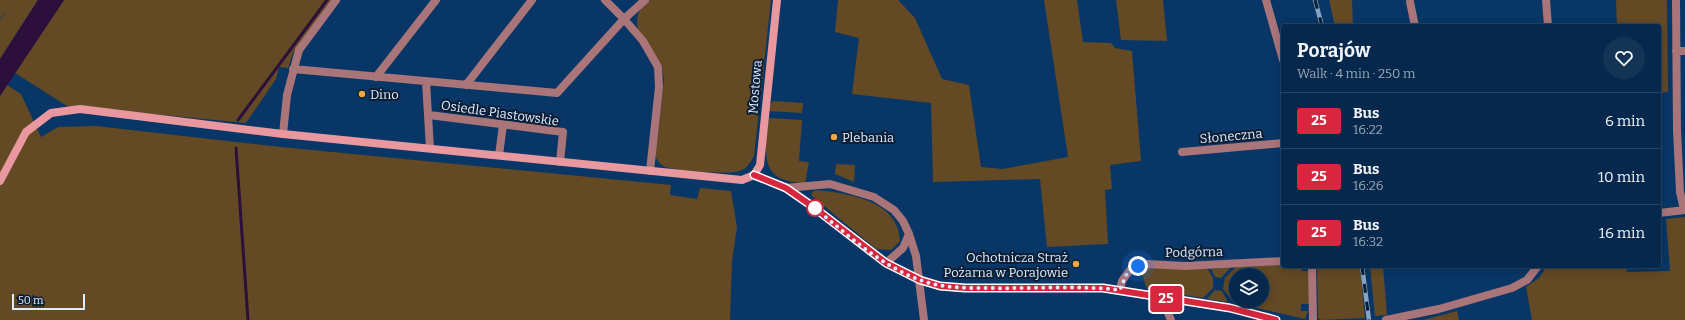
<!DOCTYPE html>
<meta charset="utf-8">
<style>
:root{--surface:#06284c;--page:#143456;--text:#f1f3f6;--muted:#98a6b5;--line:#274464}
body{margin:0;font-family:Bitter,serif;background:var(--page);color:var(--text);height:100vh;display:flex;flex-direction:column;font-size:15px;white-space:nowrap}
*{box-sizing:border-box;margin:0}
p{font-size:13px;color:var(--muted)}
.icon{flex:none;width:22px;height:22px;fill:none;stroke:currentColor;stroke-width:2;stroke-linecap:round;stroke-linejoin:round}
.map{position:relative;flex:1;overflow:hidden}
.panel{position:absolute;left:1281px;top:24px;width:380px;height:244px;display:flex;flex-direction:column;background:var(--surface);border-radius:4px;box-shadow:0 2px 10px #0003,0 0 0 1px var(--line)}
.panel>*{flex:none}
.badge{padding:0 8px;border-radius:3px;font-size:14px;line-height:26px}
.buttons{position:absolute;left:1229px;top:268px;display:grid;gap:8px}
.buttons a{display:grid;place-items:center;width:40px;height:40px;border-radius:50%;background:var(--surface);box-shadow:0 2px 10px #0003,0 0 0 1px var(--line);font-size:20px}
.scale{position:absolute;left:12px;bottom:10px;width:73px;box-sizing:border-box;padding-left:4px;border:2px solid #deecfe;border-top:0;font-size:11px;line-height:14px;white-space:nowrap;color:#deecfe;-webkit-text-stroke:3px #0c1e34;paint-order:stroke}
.you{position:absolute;width:20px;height:20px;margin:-10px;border:3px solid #fff;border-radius:50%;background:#1a73e8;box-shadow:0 0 0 6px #1a73e833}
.map>.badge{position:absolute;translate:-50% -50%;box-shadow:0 0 0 2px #fff}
.round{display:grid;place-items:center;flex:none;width:42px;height:42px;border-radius:21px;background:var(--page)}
.summary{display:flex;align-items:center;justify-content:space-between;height:68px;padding:0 16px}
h1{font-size:19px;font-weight:700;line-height:30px}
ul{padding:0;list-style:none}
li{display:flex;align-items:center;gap:12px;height:56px;padding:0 16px;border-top:1px solid var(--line)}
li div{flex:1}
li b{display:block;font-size:15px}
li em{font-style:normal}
li .badge{min-width:44px;font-weight:700;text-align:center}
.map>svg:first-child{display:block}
</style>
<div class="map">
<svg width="1685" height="320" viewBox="0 0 1685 320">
<rect width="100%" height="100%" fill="#083666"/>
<path fill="#634924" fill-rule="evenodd" d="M0,0H38L0,59V20L10,7L0,19Z
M64,0H332L293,53L288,68L279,67L276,79L246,123L67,106L15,73Z
M650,0H771L754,156C750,163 747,169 739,171C728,175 673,171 663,166C659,163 657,160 655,156L664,80L662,66L638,30C635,15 639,9 650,0Z
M838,0H898L915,18L942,79L969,85L981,167L1003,169L1068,157L1044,0H1077L1083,42L1111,43L1115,48L1132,51L1141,161L1110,165L1112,189L1105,190L1108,244L1047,247L1040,179L933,182L931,103L852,94L859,38L835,32Z
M1116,0H1163L1167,41L1121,40Z
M1329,0H1352L1353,26H1335Z
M1616,0H1667L1668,92L1659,93V26H1617Z
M7,85L21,94L41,137L58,127L96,126L281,147L671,185L670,195L697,199L700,188L731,191L737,227L732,261L730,320H0V96Z
M774,101L803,103L802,113L769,111L771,103Z
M769,118L802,120L799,161L809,162L805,184C797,182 788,182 780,178C759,167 767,137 769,118Z
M836,164L855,165L854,182L835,174Z
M815,190C847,193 899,200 900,241L891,250L876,249L812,196L811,194Z
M1685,217V320H1532L1526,287L1539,278L1547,266H1627V272L1670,271L1666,219Z
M1283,265L1302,266V271H1310V304H1301V311H1308L1305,319L1234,303L1223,289L1225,278L1236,267ZM1236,275H1262V301H1236Z
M1317,266H1360L1365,318L1321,320L1318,318Z
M1370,266H1383L1387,315L1375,316Z
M1231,267L1221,278L1215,277L1211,269Z
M1146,268H1207L1213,278V288L1203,298L1147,289L1142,274Z
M1215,290L1222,291L1228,302L1207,299Z
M1457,311L1459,320H1422H1423Z"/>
<path fill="#2d0f3b" d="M38,0H64L0,96V59Z"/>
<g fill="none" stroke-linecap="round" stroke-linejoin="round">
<path stroke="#2d0f3b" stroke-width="3" d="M238,120L327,0
M236,148L248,320"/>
<path stroke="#a97579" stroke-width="8" d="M605,0L624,19L643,41L658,67L659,87L650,171
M1266,0L1283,60
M1546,0L1548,26
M1676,0L1677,131L1680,192L1684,210
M1410,2L1415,26
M1676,51H1685
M293,69L557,93L624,19L645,0
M376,77L436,0
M426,82L430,148
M466,85L532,0
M429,115L563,132L560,162
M283,134L287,95L299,50L336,0
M1182,152L1283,143
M499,155L503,125
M754,175L786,188L812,206L886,263L920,280L939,286L965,288H1103L1230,308L1275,320
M786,188L830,184L874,197L894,210L903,221L909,234L916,256L924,320
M1659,213L1685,210
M886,263L903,248L909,234
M1312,266L1313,320
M1120,290L1122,281L1130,270L1147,264L1185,266L1283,261
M1164,299L1166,308L1171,320
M1386,320L1439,309L1512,288L1527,280L1538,266"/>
<path stroke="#e9989f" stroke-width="8" d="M0,181L26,132L51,113L80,109L283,134L742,180L754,175L760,165L777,0"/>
<g stroke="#88a3c1" stroke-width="4.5">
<path id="rail" d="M1315,0L1322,26
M1362,266L1369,320"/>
</g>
<use href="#rail" stroke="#0c1e34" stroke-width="3" stroke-dasharray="9" stroke-linecap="butt"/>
</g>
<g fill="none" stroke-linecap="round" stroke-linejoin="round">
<g stroke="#fff" stroke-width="9">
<path id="line" d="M754,175L786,188L812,206L886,263L920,280L940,286L965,288H1103L1230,308L1276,320"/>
</g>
<use href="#line" stroke="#d7263d" stroke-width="6"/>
<path stroke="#deecfe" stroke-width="4" stroke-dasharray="0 7.2" d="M815,208L812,206C846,233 879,265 920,280C941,288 964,288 986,288C1031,289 1076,285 1120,290L1126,275L1138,266"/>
</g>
<g fill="#eea83c" stroke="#0c1e34" stroke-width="1.5">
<circle cx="362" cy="94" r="4"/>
<circle cx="834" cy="137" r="4"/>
<circle cx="1076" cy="264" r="4"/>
</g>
<circle fill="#fff" stroke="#d7263d" stroke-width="2" cx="815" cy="208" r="8"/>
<g text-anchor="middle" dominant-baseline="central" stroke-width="4" stroke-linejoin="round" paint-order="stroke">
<g font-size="13" fill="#deecfe" stroke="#0c1e34">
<text transform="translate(755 87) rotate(-85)">Mostowa</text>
<text transform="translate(500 113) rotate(8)">Osiedle Piastowskie</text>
<text transform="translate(1231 136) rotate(-5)">Słoneczna</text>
<text transform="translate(1194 252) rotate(-1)">Podgórna</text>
</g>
<g font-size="13" fill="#deecfe" stroke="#0c1e34" text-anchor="start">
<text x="370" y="94">Dino</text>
<text x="842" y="137">Plebania</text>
<text x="1068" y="257" text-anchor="end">Ochotnicza Straż<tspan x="1068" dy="15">Pożarna w Porajowie</tspan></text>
</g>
</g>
</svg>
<div class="buttons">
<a><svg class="icon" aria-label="layers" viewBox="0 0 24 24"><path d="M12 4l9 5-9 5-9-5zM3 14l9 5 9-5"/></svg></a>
</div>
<div class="scale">50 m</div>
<div class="you" style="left:1138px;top:266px"></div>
<b class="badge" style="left:1166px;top:299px;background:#d7263d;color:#fff">25</b>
<section class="panel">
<div class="summary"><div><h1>Porajów</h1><p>Walk · 4 min · 250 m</p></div><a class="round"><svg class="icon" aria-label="heart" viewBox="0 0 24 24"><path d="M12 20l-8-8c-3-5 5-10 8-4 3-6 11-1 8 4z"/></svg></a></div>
<ul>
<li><span class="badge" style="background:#d7263d;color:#fff">25</span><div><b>Bus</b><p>16:22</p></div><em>6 min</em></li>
<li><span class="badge" style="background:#d7263d;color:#fff">25</span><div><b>Bus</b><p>16:26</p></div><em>10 min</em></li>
<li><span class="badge" style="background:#d7263d;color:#fff">25</span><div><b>Bus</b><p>16:32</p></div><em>16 min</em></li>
</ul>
</section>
</div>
